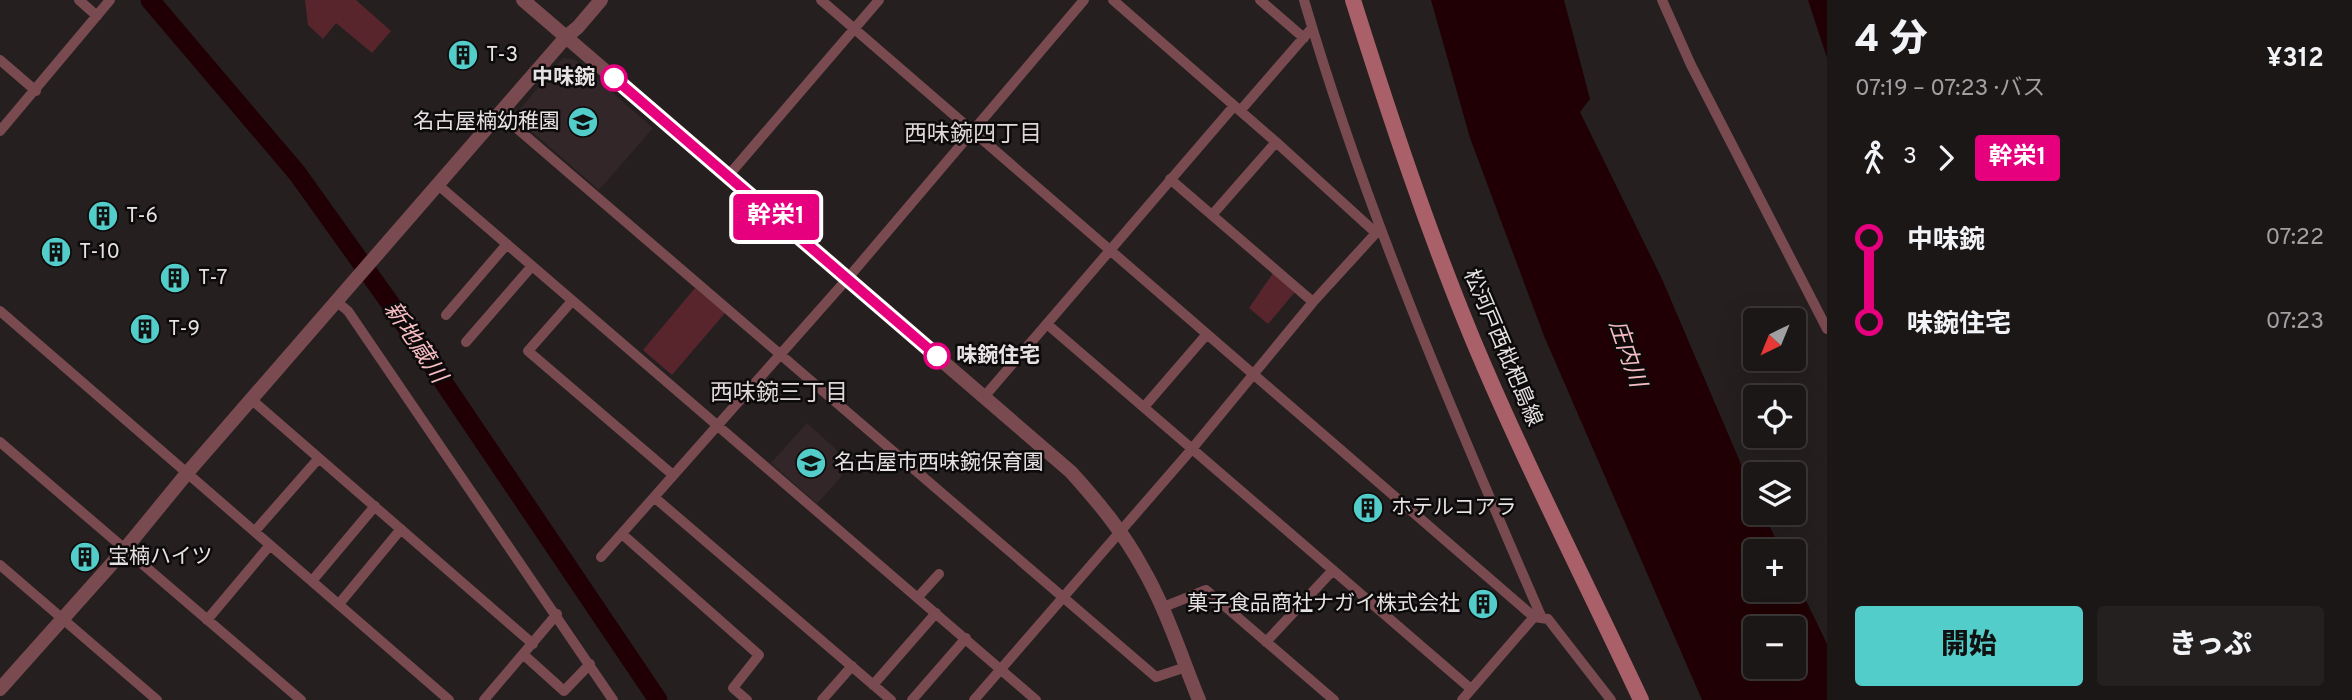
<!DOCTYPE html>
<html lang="ja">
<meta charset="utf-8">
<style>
:root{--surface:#1c1717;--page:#252020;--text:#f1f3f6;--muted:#a09fa1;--line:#3a3636;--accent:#53cdca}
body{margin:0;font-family:Overpass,"Noto Sans JP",sans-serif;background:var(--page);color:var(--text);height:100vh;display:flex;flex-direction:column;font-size:26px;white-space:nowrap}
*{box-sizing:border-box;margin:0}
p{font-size:23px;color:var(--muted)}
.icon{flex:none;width:38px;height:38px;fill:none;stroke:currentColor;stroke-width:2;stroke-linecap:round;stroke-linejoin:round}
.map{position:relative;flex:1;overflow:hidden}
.panel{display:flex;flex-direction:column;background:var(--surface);width:525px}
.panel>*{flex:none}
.badge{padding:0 14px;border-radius:5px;font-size:24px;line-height:46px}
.needle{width:46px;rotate:223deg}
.controls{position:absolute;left:1743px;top:308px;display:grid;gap:14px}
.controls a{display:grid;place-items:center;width:63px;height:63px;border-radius:7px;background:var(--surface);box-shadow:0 7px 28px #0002,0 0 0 2px var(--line);font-size:35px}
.map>.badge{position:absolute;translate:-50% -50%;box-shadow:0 0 0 4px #fff}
.legs{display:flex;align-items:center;gap:10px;height:77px;padding:0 28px;font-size:23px}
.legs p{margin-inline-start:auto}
.summary{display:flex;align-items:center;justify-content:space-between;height:119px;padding:0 28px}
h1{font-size:38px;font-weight:800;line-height:52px}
.action{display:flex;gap:14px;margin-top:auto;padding:14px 28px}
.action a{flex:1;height:80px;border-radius:7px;background:var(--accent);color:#111;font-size:28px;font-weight:800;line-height:80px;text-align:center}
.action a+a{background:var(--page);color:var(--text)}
ul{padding:0 28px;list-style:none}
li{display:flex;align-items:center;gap:24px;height:84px;font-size:26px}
li i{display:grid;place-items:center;width:10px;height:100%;margin:0 9px;background:currentColor}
li i::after{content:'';width:18px;height:18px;margin:-9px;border:5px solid;border-radius:50%;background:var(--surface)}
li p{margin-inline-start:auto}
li:first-child i{background:linear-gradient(#0000 50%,currentColor 0)}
li:last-child i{background:linear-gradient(currentColor 50%,#0000 0)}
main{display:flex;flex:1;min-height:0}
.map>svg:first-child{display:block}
</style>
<main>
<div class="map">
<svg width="1827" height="700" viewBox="0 0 1827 700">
<rect width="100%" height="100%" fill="#251f1f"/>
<path fill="#332628" d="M563,58L574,59L653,128L599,190L514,116Z
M807,423L852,464L817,504L771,463Z"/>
<path fill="#58252d" d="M305,0H356L391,31L372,53L336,23L323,39L308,25Z
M1273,273L1295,292L1268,324L1249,308Z
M695,288L725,313L672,375L643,350Z"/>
<path fill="#210005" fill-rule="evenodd" d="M1431,0H1564L1590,99L1580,112L1662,279L1755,497V513H1763L1782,551H1755V590H1794V576L1827,644V700H1702L1544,336L1470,138ZM1755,628H1794V667H1755Z
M1808,0H1827V58Z"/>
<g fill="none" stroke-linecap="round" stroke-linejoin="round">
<path stroke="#210005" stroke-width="19" d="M150,0L297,173L390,303L658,700"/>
<path stroke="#794a4f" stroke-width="10" d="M79,0L97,16
M821,0L1534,617
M1260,0L1304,38
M1304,0C1366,212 1453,414 1541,616
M1662,0L1691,65L1827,329
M0,60L36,91
M1240,111L1312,28
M499,113L1156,677L1186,667
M0,131L110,0
M728,176L879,0
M1170,179L1313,302
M437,184L1036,700
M1212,215L1276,142
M572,301L528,351L673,475
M337,302L348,311L613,700
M0,311L449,700
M446,315L507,244
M1047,324L1471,689
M466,342L532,266
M984,397L1234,106
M252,400L533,644
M1144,407L1207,334
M0,442L301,700
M654,497L891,700
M255,531L319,458
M622,534L759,655L733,688L747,700
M601,557L848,278L1084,0
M0,565L157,700
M312,581L375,506
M918,597L939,574
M339,604L401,529
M1161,608L1206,590L1334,700
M207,620L270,545
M1266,642L1333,570
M524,655L564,691L590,664
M873,685L936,613
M484,700L557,614
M822,700L852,666
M912,700L966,638
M974,700L1191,450L1313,302L1376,233L1276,142L1113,0
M1462,700L1534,617L1548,619L1611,700"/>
<path stroke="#794a4f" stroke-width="14" d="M523,0L1071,472C1098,502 1123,532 1142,567C1166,608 1181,656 1199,700
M0,689L125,549L188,472L566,37L578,27L601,0"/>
<path stroke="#aa6069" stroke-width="16" d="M1353,0C1389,114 1427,229 1473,340C1524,462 1585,580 1641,700"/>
</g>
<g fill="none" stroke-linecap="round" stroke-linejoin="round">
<g stroke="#fff" stroke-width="16">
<path id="line-1" d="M614,78L937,356"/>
</g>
<use href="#line-1" stroke="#e6007e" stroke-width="10"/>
</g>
<defs>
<g id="building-disc" transform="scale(1.575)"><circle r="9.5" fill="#53cdca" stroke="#0c0a0a"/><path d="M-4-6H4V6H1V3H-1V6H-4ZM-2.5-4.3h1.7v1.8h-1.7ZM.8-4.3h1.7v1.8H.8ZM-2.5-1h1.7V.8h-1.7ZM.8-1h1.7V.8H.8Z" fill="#111"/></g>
<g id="school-disc" transform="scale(1.575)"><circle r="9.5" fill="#53cdca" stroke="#0c0a0a"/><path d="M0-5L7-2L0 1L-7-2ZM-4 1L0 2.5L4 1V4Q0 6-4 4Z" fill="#111"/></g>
</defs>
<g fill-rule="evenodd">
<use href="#building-disc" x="463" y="55"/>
<use href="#school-disc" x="583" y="122"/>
<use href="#building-disc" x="103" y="216"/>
<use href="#building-disc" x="56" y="252"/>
<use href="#building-disc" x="175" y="278"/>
<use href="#building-disc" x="145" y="329"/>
<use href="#school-disc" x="811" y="463"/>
<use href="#building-disc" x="1368" y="508"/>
<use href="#building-disc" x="85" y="557"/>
<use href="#building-disc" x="1483" y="604"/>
</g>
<g fill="#fff" stroke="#e6007e" stroke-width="3.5">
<circle cx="614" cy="78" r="12"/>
<circle cx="937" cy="356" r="12"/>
</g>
<g text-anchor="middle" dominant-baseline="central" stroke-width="5" stroke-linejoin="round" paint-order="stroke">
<g font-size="21" fill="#e6e1e2" stroke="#0c0a0a" text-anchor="start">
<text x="486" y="55">T-3</text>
<text x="560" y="122" text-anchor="end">名古屋楠幼稚園</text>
<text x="126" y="216">T-6</text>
<text x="79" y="252">T-10</text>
<text x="198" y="278">T-7</text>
<text x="168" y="329">T-9</text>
<text x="834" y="463">名古屋市西味鋺保育園</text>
<text x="1391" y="508">ホテルコアラ</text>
<text x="108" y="557">宝楠ハイツ</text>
<text x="1460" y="604" text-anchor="end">菓子食品商社ナガイ株式会社</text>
</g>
<g font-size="21" font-weight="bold" fill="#e6e1e2" stroke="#0c0a0a" text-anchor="end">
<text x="595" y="78">中味鋺</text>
<text x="956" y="356" text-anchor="start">味鋺住宅</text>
</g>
<g font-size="21" fill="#e6e1e2" stroke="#0c0a0a">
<text transform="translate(1502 348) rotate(67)">松河戸西枇杷島線</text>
</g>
<g font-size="23" fill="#ded6d7" stroke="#0c0a0a">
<text x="973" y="135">西味鋺四丁目</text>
<text x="779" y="394">西味鋺三丁目</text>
</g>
<g font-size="23" font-style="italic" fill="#f7bcc2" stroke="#0c0a0a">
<text transform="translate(414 343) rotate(56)">新地蔵川</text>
<text transform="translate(1626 354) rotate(71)">庄内川</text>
</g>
</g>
</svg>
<div class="controls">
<a><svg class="needle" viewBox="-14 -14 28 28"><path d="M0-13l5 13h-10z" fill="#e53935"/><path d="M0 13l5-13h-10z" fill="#a09fa1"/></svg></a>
<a><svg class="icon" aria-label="locate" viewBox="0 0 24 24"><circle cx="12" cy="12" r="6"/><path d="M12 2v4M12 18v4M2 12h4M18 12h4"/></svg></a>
<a><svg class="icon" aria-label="layers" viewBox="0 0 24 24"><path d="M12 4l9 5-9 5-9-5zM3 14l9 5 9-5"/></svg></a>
<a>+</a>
<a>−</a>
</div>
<b class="badge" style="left:776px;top:217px;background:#e6007e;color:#fff">幹栄1</b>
</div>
<section class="panel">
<div class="summary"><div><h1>4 分</h1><p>07:19 – 07:23 · バス</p></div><b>¥312</b></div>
<div class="legs"><svg class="icon" aria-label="walk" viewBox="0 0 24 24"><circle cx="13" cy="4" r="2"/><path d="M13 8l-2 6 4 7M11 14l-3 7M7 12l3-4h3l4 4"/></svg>3<svg class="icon" aria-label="forward" viewBox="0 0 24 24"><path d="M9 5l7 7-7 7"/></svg><b class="badge" style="background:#e6007e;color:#fff">幹栄1</b></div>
<ul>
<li><i style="color:#e6007e"></i><b>中味鋺</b><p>07:22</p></li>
<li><i style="color:#e6007e"></i><b>味鋺住宅</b><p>07:23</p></li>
</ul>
<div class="action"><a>開始</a><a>きっぷ</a></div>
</section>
</main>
